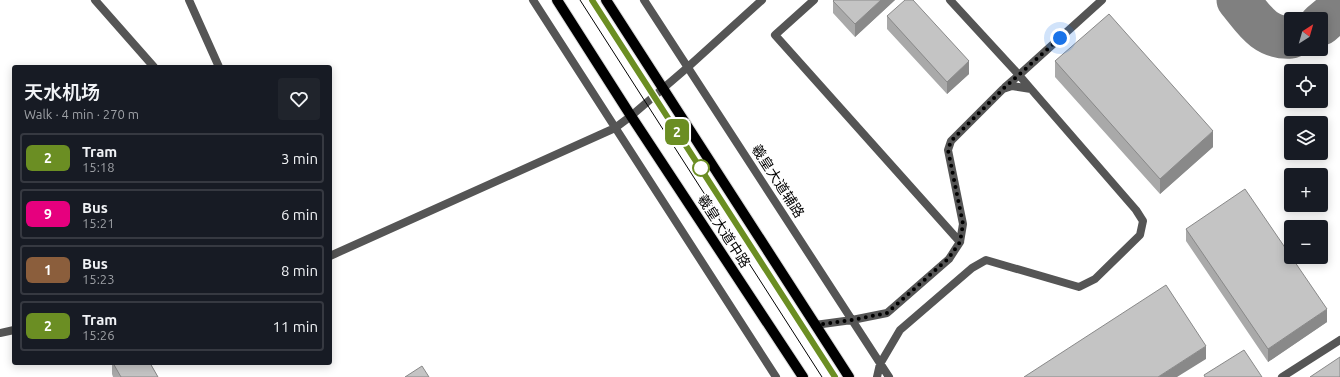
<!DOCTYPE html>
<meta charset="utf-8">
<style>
:root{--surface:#171b24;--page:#20242c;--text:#f1f3f6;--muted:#9ea1a6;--line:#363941}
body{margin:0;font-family:Ubuntu,"Noto Sans SC",sans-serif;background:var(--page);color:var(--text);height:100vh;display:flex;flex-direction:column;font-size:15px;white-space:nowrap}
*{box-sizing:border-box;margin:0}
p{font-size:13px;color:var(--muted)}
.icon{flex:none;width:22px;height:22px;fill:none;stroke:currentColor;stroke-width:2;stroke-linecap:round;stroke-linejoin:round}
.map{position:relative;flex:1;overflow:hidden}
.panel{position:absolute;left:12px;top:65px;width:320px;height:300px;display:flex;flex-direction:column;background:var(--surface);border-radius:4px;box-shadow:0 2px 10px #0003}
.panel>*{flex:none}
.badge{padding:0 8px;border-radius:6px;font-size:14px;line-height:26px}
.needle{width:26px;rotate:37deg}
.fabs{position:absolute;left:1284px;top:12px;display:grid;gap:8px}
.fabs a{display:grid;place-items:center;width:44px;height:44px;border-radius:4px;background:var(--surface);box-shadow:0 2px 10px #0003;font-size:20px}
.you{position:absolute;width:20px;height:20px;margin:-10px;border:3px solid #fff;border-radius:50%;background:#1a73e8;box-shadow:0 0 0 6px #1a73e833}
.map>.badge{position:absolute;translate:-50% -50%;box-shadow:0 0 0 2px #fff}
.round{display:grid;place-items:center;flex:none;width:42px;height:42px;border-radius:4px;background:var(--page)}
.summary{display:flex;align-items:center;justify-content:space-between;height:68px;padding:0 12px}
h1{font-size:19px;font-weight:600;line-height:30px}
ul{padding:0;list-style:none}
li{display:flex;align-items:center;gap:12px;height:50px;margin:0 8px 6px;padding:0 4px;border:2px solid var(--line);border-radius:4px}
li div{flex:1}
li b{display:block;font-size:15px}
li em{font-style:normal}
li .badge{min-width:44px;font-weight:700;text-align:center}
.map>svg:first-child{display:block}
</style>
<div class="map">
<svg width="1340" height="377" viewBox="0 0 1340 377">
<rect width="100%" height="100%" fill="#fff"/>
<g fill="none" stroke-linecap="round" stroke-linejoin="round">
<path stroke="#808080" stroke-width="43" d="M1238,0C1253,18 1264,39 1291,37
M1321,24L1340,8"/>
<g stroke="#dbdbdb" stroke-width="12">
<path id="primary" d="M557,0L631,116L803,377
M606,0L849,377"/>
</g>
<path stroke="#777" stroke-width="2.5" stroke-dasharray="1 2" stroke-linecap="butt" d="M665,122L676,140"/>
<path stroke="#555" stroke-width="8" d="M95,0L154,67
M189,0L219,67
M533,0L776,377
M644,0L889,377
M814,0L775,35L960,242
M950,0L1019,75L1102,0
M688,67L762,0
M1005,87L1019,75L1031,89
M330,256L615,128
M815,325L852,320L887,313L949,259L960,242L963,224L948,150L951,141L1003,89L1012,86L1031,89L1136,210L1143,221L1140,235L1095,279L1079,287L986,260L972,268L900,330L880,364L877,377
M0,333L14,330
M1282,377L1340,340"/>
<path stroke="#555" stroke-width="8" d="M615,128L631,116L688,67"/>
<use href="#primary" stroke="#000" stroke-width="10"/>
<path stroke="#000" stroke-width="1" d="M580,0L822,377
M592,0L832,372"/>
</g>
<path fill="#a9a9a9" d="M834,0H895L855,37L833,13V1Z
M887,16L969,74L947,94L887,29Z
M1055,61L1213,147L1160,194L1055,77Z
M1186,229L1327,322L1268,362L1186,241Z
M112,363H150L158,377H113L112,374Z"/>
<path fill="#898989" d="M881,0H895L855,37V24Z
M969,61V74L947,94V82Z
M1213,131V147L1160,194V179Z
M1327,309V322L1268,362V349Z
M1206,346V359L1177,377H1158Z"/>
<path fill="#c4c4c4" stroke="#898989" d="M834,0H881L855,24L833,1Z
M905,0H913L969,61L947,82L887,16Z
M1109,14L1213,131L1160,179L1055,61Z
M1245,189L1327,309L1268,349L1186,229Z
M1166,285L1206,346L1158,377H1024Z
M1244,350L1262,377H1205L1204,375Z
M1340,357V377H1310Z
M113,363H150L158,377H121Z
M422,366L429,377H405Z"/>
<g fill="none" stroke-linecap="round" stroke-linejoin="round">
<g stroke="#fff" stroke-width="9">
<path id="line" d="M592,0L835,377"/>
</g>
<use href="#line" stroke="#6b8e23" stroke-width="6"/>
<path stroke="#000" stroke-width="4" stroke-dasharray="0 7.2" d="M701,168L712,166L815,325L852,320L887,313L948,259L960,242L963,224L948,150L951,141L1003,89L1060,38"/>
</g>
<circle fill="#fff" stroke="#6b8e23" stroke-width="2" cx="701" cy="168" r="8"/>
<g text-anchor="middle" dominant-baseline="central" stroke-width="3" stroke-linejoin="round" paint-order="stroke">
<g font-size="14" fill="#000" stroke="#fff">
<text transform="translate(778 181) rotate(57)">羲皇大道辅路</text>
<text transform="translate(724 231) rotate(57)">羲皇大道中路</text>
</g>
</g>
</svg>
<div class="fabs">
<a><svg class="needle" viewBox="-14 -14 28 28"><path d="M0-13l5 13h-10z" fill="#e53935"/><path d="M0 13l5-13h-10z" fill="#9ea1a6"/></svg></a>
<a><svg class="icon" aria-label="locate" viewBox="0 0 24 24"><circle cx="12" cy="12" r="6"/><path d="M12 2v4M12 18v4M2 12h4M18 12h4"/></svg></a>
<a><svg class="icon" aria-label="layers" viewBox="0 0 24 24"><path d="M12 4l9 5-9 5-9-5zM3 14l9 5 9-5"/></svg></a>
<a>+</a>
<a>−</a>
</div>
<div class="you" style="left:1060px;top:38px"></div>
<b class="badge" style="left:677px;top:132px;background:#6b8e23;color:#fff">2</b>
<section class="panel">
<div class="summary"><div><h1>天水机场</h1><p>Walk · 4 min · 270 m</p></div><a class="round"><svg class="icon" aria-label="heart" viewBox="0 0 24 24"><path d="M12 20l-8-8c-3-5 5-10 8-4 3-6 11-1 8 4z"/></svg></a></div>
<ul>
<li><span class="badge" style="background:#6b8e23;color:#fff">2</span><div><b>Tram</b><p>15:18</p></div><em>3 min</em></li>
<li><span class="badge" style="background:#e6007e;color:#fff">9</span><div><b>Bus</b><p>15:21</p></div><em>6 min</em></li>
<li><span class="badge" style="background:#8b5e3c;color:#fff">1</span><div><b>Bus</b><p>15:23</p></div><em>8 min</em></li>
<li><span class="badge" style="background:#6b8e23;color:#fff">2</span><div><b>Tram</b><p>15:26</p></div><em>11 min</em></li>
</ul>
</section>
</div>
